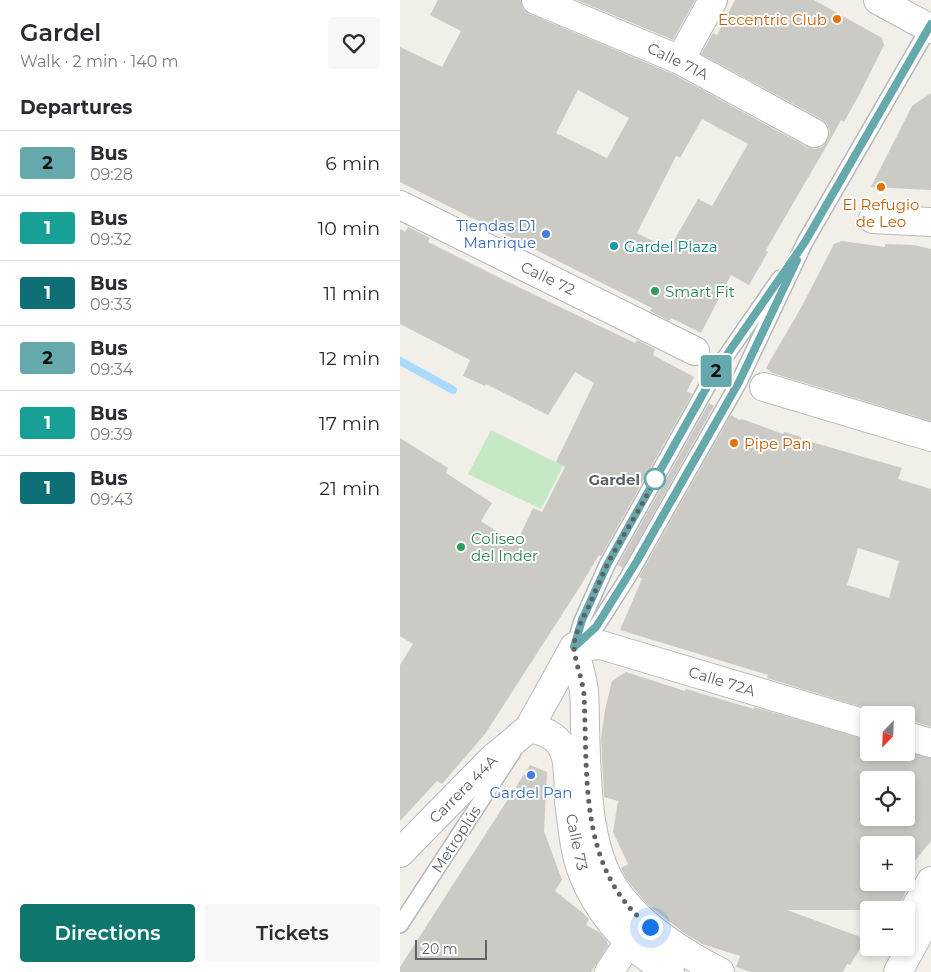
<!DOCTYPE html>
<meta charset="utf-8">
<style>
:root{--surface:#fff;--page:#f7f7f7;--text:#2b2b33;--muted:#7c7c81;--line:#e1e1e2;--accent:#0f766e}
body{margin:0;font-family:Montserrat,sans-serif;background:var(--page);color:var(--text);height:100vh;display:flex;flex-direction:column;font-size:19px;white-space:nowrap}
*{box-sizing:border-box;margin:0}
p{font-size:16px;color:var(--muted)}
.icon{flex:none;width:28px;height:28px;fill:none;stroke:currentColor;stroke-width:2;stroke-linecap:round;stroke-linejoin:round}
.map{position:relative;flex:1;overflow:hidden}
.side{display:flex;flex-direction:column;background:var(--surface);width:400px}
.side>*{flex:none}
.badge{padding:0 10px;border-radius:4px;font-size:18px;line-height:32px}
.needle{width:32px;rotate:203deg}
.fabs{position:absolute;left:460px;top:706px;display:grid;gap:10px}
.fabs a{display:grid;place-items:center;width:55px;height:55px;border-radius:5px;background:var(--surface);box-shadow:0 2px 8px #0003;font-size:25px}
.scale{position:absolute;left:15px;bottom:12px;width:72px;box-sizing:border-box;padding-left:5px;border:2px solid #5f6368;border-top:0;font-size:14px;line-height:18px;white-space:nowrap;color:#5f6368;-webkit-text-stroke:4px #fff;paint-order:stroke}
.you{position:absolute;width:25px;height:25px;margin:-12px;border:4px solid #fff;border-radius:50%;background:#1a73e8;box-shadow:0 0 0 8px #1a73e833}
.map>.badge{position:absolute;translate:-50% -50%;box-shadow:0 0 0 2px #fff}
h2{padding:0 20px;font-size:19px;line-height:45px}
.round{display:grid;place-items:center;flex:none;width:52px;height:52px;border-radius:5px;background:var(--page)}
.headline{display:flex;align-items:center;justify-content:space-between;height:85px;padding:0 20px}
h1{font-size:24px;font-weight:600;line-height:38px}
.cta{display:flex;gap:10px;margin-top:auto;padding:10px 20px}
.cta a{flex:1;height:58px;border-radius:5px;background:var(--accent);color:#fff;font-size:20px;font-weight:600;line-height:58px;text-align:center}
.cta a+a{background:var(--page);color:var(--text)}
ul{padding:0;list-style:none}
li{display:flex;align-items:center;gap:15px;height:65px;padding:0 20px;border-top:1px solid var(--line)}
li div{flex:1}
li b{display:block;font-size:19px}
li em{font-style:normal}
li .badge{min-width:55px;font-weight:700;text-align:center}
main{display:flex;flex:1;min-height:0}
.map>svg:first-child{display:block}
</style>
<main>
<section class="side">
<div class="headline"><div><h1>Gardel</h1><p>Walk · 2 min · 140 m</p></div><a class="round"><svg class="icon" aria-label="heart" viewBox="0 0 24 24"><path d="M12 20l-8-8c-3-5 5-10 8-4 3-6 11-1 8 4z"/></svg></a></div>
<h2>Departures</h2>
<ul>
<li><span class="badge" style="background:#65a9ac;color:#111">2</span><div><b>Bus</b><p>09:28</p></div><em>6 min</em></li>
<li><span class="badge" style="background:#18a096;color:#fff">1</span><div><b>Bus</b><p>09:32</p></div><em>10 min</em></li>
<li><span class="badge" style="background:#0e6f76;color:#fff">1</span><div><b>Bus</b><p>09:33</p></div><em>11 min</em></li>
<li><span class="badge" style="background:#65a9ac;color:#111">2</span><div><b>Bus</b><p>09:34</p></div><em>12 min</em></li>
<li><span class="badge" style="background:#18a096;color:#fff">1</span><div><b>Bus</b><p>09:39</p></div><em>17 min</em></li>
<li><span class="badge" style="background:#0e6f76;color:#fff">1</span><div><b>Bus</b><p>09:43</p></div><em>21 min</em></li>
</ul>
<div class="cta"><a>Directions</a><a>Tickets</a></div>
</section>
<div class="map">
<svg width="531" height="972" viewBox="0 0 531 972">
<rect width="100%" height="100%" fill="#f1efe8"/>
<path fill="#c5e8c5" d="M91,430L163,466L141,509L68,474Z"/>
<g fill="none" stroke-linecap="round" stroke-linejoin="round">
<path stroke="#aadaff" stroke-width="8" d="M0,361L53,390"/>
</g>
<path fill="#cccac5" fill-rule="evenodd" d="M38,0H121L123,9L130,14L273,74L407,147L414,149L422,147L427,141L430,132L427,124L421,119L301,54L313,33L317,35L335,0H414L482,38L484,45L458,97L444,122L441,120L434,133L366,250L368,252L349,285L331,275L301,333L271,318L269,321L250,311L252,308L0,182V47L42,67L61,31L30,15ZM178,90L229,118L207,158L156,133ZM302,119L348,144L312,206L298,199L269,249L237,233L276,156L280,158Z
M177,0H295L273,40Z
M531,93V190L471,187L512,106Z
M8,227L30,238L28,242L108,282L235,343L237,340L255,349L253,355L294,377L287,391L292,394L201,556L199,555L181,585L85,734L42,784L37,781L0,821V665L13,644L0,636V438L48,468L46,473L92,503L81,521L116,544L133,508L142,512L165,467L156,462L194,383L175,372L148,415L86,384L85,386L63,376L70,360L0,324V229L5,232Z
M442,241L485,247V244L514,245L531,249V421L372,373L366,368L402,306L434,244Z
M309,403L314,406L223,568L218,565Z
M331,415L339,420L342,419L383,434L384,432L401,437V439L502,468L498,479L531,489V727L521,724L506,717V715L475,707L474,711L367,678L368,675L220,630L242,579L239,577ZM458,548L499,561L489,598L447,585Z
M226,672L285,691L286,689L354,709V707L469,740V752H507L531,758V841L506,872V845H469V882H509L504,896L496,910H387L466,939L450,965L447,964L443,972H351L336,967L340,956L302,944L284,933L246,903L227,880L221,868L228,864L213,832L218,801L204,797L201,738L205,710L212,681ZM469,780H506V818H469Z
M130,765L147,772L144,831L162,880L155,891L183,913L189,919L186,925L199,932L207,941L208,946L195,966L191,972H0V967Z"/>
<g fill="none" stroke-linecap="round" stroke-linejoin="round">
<g stroke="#b5b8bc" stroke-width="18">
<path id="lane" d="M175,646L196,627L228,577L339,382L405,242L531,24
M174,647L182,621L207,565L317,369L380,278
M0,925L113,752"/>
</g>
<g stroke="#b5b8bc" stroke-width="30">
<path id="street" d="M136,0L280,60L414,133
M280,60L313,0
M0,205L295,351
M473,219L531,222
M364,387L531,437
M209,972L229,942"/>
</g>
<g stroke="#b6babf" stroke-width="30">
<path id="secondary" d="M478,0L531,29
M174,647C177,661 182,676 184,691C185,704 185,717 185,729C187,779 186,844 214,888C238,925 281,952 320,972
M174,647L201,645L469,725
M129,728C144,731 156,735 163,749C170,762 168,787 169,802C172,821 173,841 178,859C191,906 228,949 270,972
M506,736L531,743
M0,853L91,760L129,728L174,647
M506,924L531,881
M498,972L531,911"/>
</g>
<use href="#lane" stroke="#fff" stroke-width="15"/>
<use href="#street" stroke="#fff" stroke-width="28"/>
<use href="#secondary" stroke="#fff" stroke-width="28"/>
</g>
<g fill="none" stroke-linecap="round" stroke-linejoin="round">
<g stroke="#fff" stroke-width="11">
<path id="line" d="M397,260L339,382L237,561L196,627L174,647L182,620L207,565L317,369L405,242L531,24"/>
</g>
<use href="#line" stroke="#65a9ac" stroke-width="8"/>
<path stroke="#5f6368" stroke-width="5" stroke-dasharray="0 9" d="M250,927C178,870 188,778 184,695C183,680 174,660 174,646C175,632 184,616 190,604C195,591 201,578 207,565C222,536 241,509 255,479"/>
</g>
<g fill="#e8710a" stroke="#fff" stroke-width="2">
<circle cx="437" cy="19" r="5"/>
<circle cx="481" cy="187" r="5"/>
<circle cx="334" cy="443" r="5"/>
</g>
<g fill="#3f7fe0" stroke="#fff" stroke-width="2">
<circle cx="146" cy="234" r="5"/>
<circle cx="131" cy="775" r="5"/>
</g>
<circle fill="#0f9aa8" stroke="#fff" stroke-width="2" cx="214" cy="246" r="5"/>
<g fill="#2e9e5b" stroke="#fff" stroke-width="2">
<circle cx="255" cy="291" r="5"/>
<circle cx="61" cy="547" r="5"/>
</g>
<circle fill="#fff" stroke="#65a9ac" stroke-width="2.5" cx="255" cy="479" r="10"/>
<g text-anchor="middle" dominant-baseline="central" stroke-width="4" stroke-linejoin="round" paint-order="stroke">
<g font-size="15" fill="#c56008" stroke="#fff" text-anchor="end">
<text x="427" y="19">Eccentric Club</text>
<text x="481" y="204" text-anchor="middle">El Refugio<tspan x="481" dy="17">de Leo</tspan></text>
<text x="344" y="443" text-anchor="start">Pipe Pan</text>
</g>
<g font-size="15" fill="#5f6368" stroke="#fff">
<text transform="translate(278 61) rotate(26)">Calle 71A</text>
<text transform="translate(148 278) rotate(26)">Calle 72</text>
<text transform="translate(322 681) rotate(17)">Calle 72A</text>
<text transform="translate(63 789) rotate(-45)">Carrera 44A</text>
<text transform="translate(56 839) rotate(-57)">Metroplús</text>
<text transform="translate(177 842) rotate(78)">Calle 73</text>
</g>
<g font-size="15" fill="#366cbe" stroke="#fff" text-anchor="end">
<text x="136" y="225">Tiendas D1<tspan x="136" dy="17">Manrique</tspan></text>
<text x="131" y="792" text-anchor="middle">Gardel Pan</text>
</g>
<g font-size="15" fill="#0d838f" stroke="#fff" text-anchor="start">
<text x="224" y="246">Gardel Plaza</text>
</g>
<g font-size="15" fill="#27864d" stroke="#fff" text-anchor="start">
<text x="265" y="291">Smart Fit</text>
<text x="71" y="538">Coliseo<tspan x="71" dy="17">del Inder</tspan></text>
</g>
<g font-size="15" font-weight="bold" fill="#5f6368" stroke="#fff" text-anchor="end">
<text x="240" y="479">Gardel</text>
</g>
</g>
</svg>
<div class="fabs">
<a><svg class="needle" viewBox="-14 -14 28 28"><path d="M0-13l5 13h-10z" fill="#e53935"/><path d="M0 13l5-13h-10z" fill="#7c7c81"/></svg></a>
<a><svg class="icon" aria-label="locate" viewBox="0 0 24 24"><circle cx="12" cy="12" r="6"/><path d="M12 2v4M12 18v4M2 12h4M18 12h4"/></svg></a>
<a>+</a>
<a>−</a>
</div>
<div class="scale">20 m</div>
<div class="you" style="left:250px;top:927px"></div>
<b class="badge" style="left:316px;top:371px;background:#65a9ac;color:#111">2</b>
</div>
</main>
